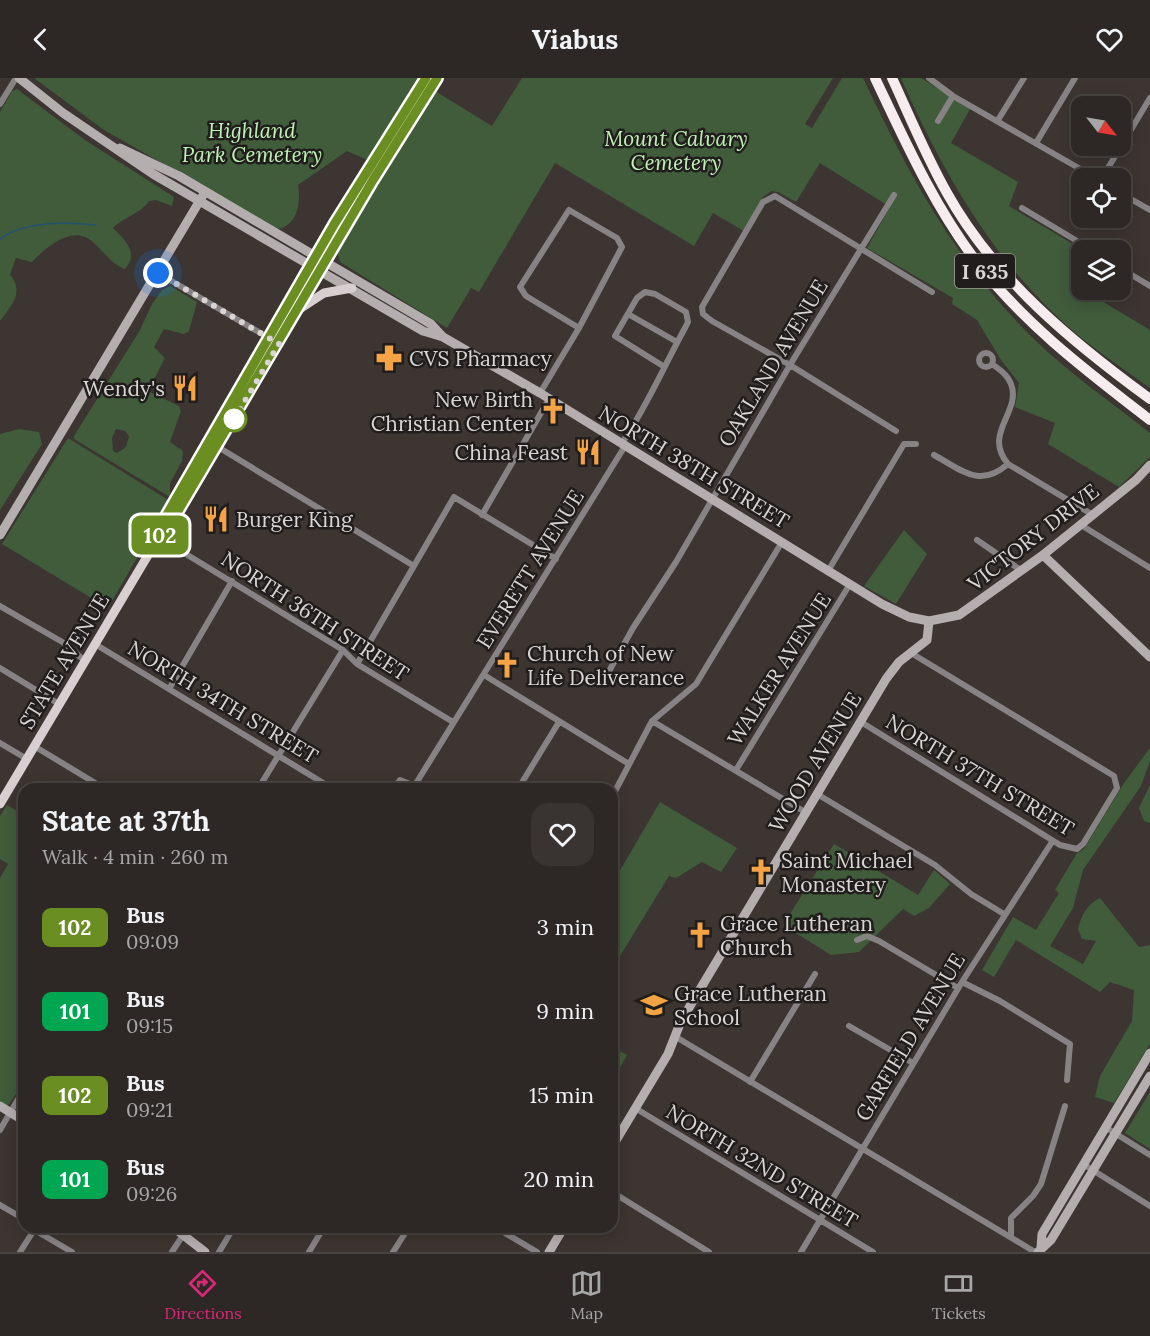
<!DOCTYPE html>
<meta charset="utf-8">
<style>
:root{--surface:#2d2825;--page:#393432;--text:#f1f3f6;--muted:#a7a6a7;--line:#484442;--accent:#db2777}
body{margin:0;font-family:Lora,serif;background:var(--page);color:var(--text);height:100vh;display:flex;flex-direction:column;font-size:22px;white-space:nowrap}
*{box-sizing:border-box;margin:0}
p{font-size:20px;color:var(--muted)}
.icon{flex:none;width:33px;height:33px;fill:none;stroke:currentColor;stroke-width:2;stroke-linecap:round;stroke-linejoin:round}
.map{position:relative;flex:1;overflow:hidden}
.panel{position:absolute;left:18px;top:705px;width:600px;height:450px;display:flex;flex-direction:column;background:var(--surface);border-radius:18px;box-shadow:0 3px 15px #0003,0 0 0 2px var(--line)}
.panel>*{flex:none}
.badge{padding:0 12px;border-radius:9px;font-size:21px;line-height:39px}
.needle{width:39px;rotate:121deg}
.fabs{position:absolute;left:1071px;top:18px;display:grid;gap:12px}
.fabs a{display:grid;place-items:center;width:60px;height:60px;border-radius:12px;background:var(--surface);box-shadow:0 3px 15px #0003,0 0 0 2px var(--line);font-size:30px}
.you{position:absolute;width:30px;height:30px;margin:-15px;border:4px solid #fff;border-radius:50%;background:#1a73e8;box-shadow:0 0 0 9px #1a73e833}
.map>.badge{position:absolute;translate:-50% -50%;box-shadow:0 0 0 3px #fff}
.round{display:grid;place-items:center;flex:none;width:63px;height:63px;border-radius:18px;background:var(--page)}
.head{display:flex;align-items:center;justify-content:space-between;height:102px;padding:0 24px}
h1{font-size:28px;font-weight:700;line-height:45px}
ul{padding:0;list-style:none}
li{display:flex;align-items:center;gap:18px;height:84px;padding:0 24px}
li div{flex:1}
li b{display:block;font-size:22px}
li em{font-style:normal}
li .badge{min-width:66px;font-weight:700;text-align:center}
header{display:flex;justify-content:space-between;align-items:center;height:78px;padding:0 24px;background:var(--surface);font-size:27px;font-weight:700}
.dock{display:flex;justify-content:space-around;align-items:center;height:84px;border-top:2px solid var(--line);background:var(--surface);font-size:16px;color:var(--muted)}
.dock a{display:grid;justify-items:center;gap:3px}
.dock .selected{color:var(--accent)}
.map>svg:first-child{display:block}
</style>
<header><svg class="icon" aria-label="back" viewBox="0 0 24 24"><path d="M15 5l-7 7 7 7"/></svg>Viabus<svg class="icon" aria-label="heart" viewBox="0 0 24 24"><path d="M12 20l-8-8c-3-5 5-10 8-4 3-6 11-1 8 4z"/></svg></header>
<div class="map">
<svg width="1150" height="1174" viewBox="0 0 1150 1174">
<rect width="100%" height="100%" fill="#3c3531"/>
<path fill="#405c3b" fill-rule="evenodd" d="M34,0H421L370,83L347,73L298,107C301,124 298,147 278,151L104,52Z
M522,0H833L805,46L812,50L842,0H863C910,99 957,187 1037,264C1072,297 1112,325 1150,355V379L1119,409L1048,366L1055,345L1015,329L1019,305L1001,282L977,242L952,226L953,220L867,170L890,129L820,85L796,124L778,114L771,113L763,119L744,153L713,135L694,168L555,85L479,214L471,210L447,250L340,184L337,174L435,13L492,48Z
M901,0H921L970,31L951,65L1018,104L1009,128L1083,172L1082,212H1095L1092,217L1150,252V310C1121,289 1090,269 1063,244C989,176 941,91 901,0Z
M17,11L85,62L174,119L172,128L156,122L149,123C139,137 125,138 113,150C126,163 139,175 125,191C111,186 104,174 93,164C73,145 45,170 32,184L16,180L10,197C25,214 11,228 0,243V34L12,13Z
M170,208L197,224L189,253L184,256L164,251L154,269L165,280L148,313L179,328L181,333L170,364L183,373L182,383L170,405V419L74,361V358L140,252L152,226L162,212ZM116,351L125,353L129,358L126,369L117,375L113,373L112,360Z
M19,351L39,354L42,366L0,432V356Z
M68,360L170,423L108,530L2,466Z
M904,452L927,476L896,526L864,508Z
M1150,670V683L1141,708L1083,792L1073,830L1050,868L1083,886L1096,863L1082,861L1078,851C1081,838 1087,826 1100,820L1139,869L1150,867V966L1114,1025L1095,1019L1100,998L1132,943L1134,912L1110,904L1100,914L1016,862L994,899L982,892L1013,839L1036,852L1059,815L1055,812L1077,775L1084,771L1124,705Z
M1150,707V745L1144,743L1139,730Z
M660,724L737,770L721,794L702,784L676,800L669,798L620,878L612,880V806Z
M7,727L24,737V1004L7,1029L0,1024V800L8,786L0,781V738Z
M834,766L918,817L934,792L950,806L929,830L914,838L903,831L859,874L831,877L783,847Z
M612,969L627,977L613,1002L612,1001Z
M1150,1014V1071L1125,1055Z"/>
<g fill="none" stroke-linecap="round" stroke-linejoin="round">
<path stroke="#24526e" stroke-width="1.5" d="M0,161C24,143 67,144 96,147"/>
<path stroke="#878384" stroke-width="6" d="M929,0L953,18L1096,100
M0,26L16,0
M998,42L1024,0
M938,43L953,18
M1036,65L1075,0
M1102,100L1150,20
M1120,115L1150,132
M1022,130L1092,172
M1120,190L1150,208
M158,195L279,266
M628,236L677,264
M979 282a7 7 0 1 1 14 0a7 7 0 1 1-14 0Z
M992,286C999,291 1008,297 1011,306C1022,334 982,355 1008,386L1093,437
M540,315L579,250L622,169L617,160L569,132L520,209L526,218L579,250
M896,353L790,287L712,243L703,236L702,229L763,124L775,118L932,214
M213,366L414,488
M934,377C962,392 979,411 1008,386
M482,437L549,321
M1081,447L1150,490
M158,459L343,572L357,586L453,644
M977,462L1022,493
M828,493L904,366H916
M0,528L64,565L85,583
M95,566L333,711
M357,586L454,419L556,481
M0,590L59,626
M608,595L633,550L676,484L790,287L894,117
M484,597L629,686
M169,611L232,503
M652,643L805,734
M861,644L1060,767L1077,771L1083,766L1117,710L1114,698L911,575
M0,665L27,681
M34,668L105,711
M736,692L850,506
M415,707L625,368L624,362C648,326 664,288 685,250L688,244L686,234L655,216L645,214L637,220L615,258L663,288
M258,711L343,572
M393,711L400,702L422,711
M518,711L559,644
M817,716L935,787L971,816L1004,836
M612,719L652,643L696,606L782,464
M857,862L867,858L879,863L958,910
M962,904L1000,923L1070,966L1067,1002
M849,948L913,985
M676,959L1035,1174
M750,1004L815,896
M635,1030L873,1174
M1105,1049L1150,1077
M0,1052L24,1011
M1083,1086L1150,1128
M612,1114L709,1174
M0,1127L24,1141
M34,1149L38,1154L72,1174
M495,1149L537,1174
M1011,1159V1140L1033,1118L1041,1106L1065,1028
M20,1174L36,1149
M172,1174L183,1157
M219,1174L234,1149
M309,1174L324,1149
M393,1174L409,1149
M801,1174L962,904L1052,764"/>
<path stroke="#b5aeaf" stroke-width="9" d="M19,0L63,35L153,96L423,253L443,259L540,315L882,526L909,539L929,543L959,537L1043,477L1136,402L1150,387
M120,70L179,98L431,246L443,259
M0,457L205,114
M1043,477L1150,579
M0,1028L24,1043
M612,1069L668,976L681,943L886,601L899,584L927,562L929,543
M173,1149L205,1174
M1041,1169L1042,1156L1150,975
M549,1174L564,1149
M1038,1174L1051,1162L1150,998"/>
<path stroke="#d8cfd0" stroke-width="9" d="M301,230L324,215L352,210
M160,457L169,448L373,102L437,0
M0,726L157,462L162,445L221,339L335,145L426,0"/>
<path stroke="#f7edee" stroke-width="10" d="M875,0C905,63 934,128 976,183C1024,246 1088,294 1150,342
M892,0C910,39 926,78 947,115C995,201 1072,264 1150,321"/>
</g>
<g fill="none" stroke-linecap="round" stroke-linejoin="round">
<g stroke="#fff" stroke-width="14">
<path id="line" d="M426,0L335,145L162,445L158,459L169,448L373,102L437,0"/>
</g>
<use href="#line" stroke="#6b8e23" stroke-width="9"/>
<path stroke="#d9d5d2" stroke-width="6" stroke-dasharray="0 10.8" d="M158,195L279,266L234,341"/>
</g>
<defs>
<g id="pharmacy-bare" transform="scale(2.07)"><path d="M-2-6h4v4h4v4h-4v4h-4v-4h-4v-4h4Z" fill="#f4a444" stroke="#201d1c" stroke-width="2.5" paint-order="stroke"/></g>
<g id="restaurant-bare" transform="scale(2.07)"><path d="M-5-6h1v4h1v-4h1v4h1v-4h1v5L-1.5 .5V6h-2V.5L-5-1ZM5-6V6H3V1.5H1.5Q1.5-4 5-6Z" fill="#f4a444" stroke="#201d1c" stroke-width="2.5" paint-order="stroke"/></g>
<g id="church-bare" transform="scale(2.07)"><path d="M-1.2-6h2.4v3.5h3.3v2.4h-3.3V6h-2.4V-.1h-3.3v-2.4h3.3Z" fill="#f4a444" stroke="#201d1c" stroke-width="2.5" paint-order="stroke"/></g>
<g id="school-bare" transform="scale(2.07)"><path d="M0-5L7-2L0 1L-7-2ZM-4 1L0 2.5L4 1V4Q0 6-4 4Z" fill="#f4a444" stroke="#201d1c" stroke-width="2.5" paint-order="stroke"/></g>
</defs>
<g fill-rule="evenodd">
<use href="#pharmacy-bare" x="389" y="280"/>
<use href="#restaurant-bare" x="185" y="310"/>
<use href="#church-bare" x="553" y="333"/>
<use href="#restaurant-bare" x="588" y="374"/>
<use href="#restaurant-bare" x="216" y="441"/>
<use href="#church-bare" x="507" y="587"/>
<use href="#church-bare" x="761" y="794"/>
<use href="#church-bare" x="700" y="857"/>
<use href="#school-bare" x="654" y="927"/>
</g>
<circle fill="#fff" stroke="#6b8e23" stroke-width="3" cx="234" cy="341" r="12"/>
<g text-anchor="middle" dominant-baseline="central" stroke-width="5" stroke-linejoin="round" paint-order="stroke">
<rect fill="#201d1c" stroke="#a29e9b" stroke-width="1.5" x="955" y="176" width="60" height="34" rx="4.5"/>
<g font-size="20" font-weight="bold" fill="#d9d5d2">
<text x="985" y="193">I 635</text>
</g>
<g font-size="21" font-style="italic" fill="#bdf2b5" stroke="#201d1c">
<text x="252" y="52">Highland<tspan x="252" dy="24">Park Cemetery</tspan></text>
<text x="676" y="60">Mount Calvary<tspan x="676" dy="24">Cemetery</tspan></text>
</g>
<g font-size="21" fill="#d9d5d2" stroke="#201d1c" text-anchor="start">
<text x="409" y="280">CVS Pharmacy</text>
<text x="165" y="310" text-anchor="end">Wendy's</text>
<text x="533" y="321" text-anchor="end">New Birth<tspan x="533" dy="24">Christian Center</tspan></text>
<text x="568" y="374" text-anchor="end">China Feast</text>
<text x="236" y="441">Burger King</text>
<text x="527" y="575">Church of New<tspan x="527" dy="24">Life Deliverance</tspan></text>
<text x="781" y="782">Saint Michael<tspan x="781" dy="24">Monastery</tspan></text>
<text x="720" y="845">Grace Lutheran<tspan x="720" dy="24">Church</tspan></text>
<text x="674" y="915">Grace Lutheran<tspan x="674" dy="24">School</tspan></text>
</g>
<g font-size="21" fill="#d9d5d2" stroke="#201d1c">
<text transform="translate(773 285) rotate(-59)">OAKLAND AVENUE</text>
<text transform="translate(694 389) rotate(31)">NORTH 38TH STREET</text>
<text transform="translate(1033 459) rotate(-38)">VICTORY DRIVE</text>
<text transform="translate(530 491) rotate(-58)">EVERETT AVENUE</text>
<text transform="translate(315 538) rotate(33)">NORTH 36TH STREET</text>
<text transform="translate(64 583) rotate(-59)">STATE AVENUE</text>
<text transform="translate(779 591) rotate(-58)">WALKER AVENUE</text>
<text transform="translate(223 624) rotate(31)">NORTH 34TH STREET</text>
<text transform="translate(815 684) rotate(-59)">WOOD AVENUE</text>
<text transform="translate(980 697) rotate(31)">NORTH 37TH STREET</text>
<text transform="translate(910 959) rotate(-59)">GARFIELD AVENUE</text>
<text transform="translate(762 1088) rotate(31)">NORTH 32ND STREET</text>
</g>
</g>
</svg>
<div class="fabs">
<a><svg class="needle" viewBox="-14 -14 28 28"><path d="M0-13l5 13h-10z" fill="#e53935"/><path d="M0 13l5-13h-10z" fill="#a7a6a7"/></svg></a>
<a><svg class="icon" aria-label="locate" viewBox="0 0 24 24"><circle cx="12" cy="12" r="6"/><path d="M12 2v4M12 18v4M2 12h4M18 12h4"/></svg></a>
<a><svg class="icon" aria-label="layers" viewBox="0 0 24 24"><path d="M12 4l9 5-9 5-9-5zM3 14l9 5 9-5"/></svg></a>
</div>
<div class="you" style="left:158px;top:195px"></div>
<b class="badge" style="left:160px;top:457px;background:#6b8e23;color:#fff">102</b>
<section class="panel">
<div class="head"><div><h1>State at 37th</h1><p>Walk · 4 min · 260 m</p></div><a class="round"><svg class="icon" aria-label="heart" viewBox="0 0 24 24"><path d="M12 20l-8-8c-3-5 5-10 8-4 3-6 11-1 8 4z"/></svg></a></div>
<ul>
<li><span class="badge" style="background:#6b8e23;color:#fff">102</span><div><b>Bus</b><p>09:09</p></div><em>3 min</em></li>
<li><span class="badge" style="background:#00a651;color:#fff">101</span><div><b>Bus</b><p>09:15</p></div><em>9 min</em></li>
<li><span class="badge" style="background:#6b8e23;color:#fff">102</span><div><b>Bus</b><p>09:21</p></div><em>15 min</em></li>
<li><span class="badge" style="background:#00a651;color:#fff">101</span><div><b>Bus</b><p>09:26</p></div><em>20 min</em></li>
</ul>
</section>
</div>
<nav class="dock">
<a class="selected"><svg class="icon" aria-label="directions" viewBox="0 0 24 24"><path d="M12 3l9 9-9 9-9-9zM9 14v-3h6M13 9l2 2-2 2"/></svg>Directions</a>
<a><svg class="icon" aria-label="map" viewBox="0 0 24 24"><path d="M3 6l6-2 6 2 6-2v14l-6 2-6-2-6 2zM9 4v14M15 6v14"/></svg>Map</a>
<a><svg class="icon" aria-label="tickets" viewBox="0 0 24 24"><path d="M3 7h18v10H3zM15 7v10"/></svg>Tickets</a>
</nav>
